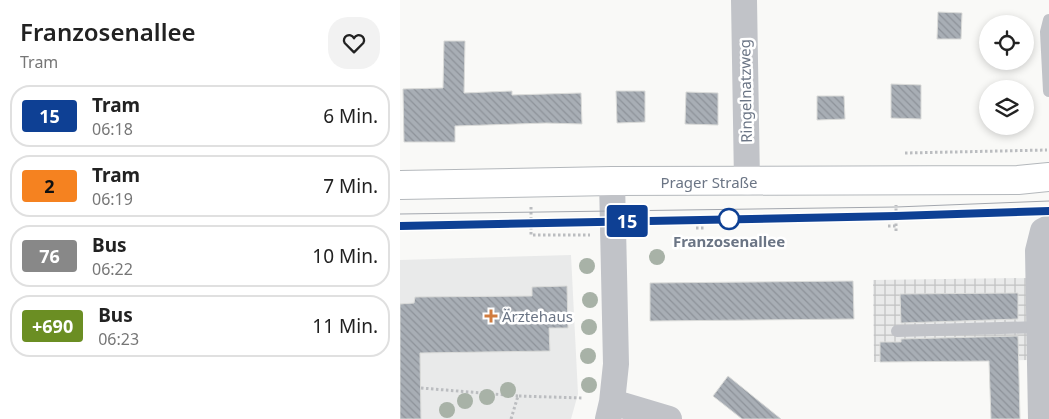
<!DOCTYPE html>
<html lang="de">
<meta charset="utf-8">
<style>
:root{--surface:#fff;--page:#f2f2f2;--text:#222;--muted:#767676;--line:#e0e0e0}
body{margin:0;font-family:"Noto Sans",sans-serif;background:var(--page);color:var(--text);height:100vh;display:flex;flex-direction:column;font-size:19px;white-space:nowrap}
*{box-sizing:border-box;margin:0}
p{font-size:16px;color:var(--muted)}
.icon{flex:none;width:28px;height:28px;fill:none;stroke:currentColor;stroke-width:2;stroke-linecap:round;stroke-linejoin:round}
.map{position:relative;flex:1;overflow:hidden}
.sheet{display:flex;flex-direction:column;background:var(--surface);width:400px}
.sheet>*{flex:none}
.badge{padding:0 10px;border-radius:4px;font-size:18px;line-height:32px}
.tools{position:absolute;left:579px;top:15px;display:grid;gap:10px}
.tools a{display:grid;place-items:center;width:55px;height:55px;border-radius:50%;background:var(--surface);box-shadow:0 2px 8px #0003;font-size:25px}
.map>.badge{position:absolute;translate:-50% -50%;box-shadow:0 0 0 2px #fff}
.round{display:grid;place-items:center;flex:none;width:52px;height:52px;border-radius:20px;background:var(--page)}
.head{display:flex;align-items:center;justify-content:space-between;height:85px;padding:0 20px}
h1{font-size:24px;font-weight:600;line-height:38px}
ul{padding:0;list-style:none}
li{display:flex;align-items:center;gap:15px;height:62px;margin:0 10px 8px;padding:0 10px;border:2px solid var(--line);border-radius:20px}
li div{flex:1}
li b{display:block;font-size:19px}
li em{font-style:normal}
li .badge{min-width:55px;font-weight:700;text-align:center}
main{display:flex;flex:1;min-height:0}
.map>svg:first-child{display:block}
</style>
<main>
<section class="sheet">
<div class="head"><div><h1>Franzosenallee</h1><p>Tram</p></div><a class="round"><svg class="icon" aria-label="heart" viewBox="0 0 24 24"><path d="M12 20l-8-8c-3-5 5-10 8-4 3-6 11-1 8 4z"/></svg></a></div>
<ul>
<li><span class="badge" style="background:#0e4094;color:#fff">15</span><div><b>Tram</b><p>06:18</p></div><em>6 Min.</em></li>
<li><span class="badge" style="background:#f58220;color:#111">2</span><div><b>Tram</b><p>06:19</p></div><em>7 Min.</em></li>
<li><span class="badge" style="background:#888;color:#fff">76</span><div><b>Bus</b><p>06:22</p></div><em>10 Min.</em></li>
<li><span class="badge" style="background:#6b8e23;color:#fff">+690</span><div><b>Bus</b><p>06:23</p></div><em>11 Min.</em></li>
</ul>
</section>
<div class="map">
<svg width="649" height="419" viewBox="0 0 649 419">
<defs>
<pattern id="industrial-grid" width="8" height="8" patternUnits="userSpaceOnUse" patternTransform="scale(1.25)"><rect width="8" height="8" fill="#e9eaea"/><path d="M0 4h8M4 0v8" fill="none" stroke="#c1c2c3"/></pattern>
<pattern id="building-back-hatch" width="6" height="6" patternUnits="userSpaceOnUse" patternTransform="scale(1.25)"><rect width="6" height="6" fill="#a8aeb5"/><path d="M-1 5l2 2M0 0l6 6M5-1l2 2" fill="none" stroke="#8d9299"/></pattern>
</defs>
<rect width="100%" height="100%" fill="#f9f9f7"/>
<path fill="#e9eaea" d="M171,255L178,394L171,419H0V260Z"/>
<path fill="url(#industrial-grid)" d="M627,278L628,360L474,362L473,280Z"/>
<path fill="url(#building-back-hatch)" stroke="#dadbd9" d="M538,12L562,13L561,39H537Z
M44,41H65L64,93L112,91V95L181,93L182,124L146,123L55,126V142H4L3,89L43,88Z
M491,84L521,85V119L491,118Z
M216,91H245V122L217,123Z
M286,92L318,93V125L285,124Z
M417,96H444L445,119L417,120Z
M453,281L454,319L250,321V283Z
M167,286L168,328H149L150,351L20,353L21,419H0V304L14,303L15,297L132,296V287Z
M618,293V319L501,323L500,294Z
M618,336L620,419H591L589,361L480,362V342H501V339Z
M328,376L381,419H342L313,396Z"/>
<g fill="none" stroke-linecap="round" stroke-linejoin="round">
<g stroke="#b4b8bc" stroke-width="30">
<path id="primary" d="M0,185L212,181L618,180L649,177"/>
</g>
<path stroke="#bbbdc0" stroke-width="3" stroke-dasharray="2.5 2.5" stroke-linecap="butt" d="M505,153L647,150
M131,207V235H190
M488,226H496
M296,228H305
M496,231V205
M236,234H245
M21,388L118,396
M111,419L118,396L183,398"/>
<path stroke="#c1c3c8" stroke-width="12" d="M649,20L646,32L649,91
M497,331L640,327"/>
<path stroke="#c1c3c8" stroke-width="26" d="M344,0L347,182
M212,402L269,419
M208,419L212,402L216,364L212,181
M641,419L638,251L643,231L649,228"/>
<use href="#primary" stroke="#fff" stroke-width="28"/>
<path stroke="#a3a7ae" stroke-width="1" d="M0,214L496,207L649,201
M0,226L496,216L649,211"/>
</g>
<g fill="#a8b2a7">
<circle cx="257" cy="257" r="8"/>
<circle cx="187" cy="266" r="8"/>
<circle cx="190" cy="300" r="8"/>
<circle cx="189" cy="327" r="8"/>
<circle cx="188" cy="356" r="8"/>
<circle cx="189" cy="385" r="8"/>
<circle cx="108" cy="390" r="8"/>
<circle cx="87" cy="397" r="8"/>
<circle cx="65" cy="401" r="8"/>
<circle cx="47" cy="410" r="8"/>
</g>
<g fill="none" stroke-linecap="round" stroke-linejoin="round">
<g stroke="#fff" stroke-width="11">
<path id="line" d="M0,226L496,216L649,211"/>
</g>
<use href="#line" stroke="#0e4094" stroke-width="8"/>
</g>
<circle fill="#fff" stroke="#0e4094" stroke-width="2.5" cx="329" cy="219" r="10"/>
<path fill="#d17c3f" stroke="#fff" stroke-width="2" d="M88.5 308.5h5v5h5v5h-5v5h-5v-5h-5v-5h5z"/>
<g text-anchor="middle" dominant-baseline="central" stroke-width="5" stroke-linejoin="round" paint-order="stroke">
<g font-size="15" fill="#6b7585" stroke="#fff">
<text transform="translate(345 91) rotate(-91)">Ringelnatzweg</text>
<text x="309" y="182">Prager Straße</text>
</g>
<g font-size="15" font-weight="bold" fill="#6b7585" stroke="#fff">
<text x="329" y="241">Franzosenallee</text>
</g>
<g font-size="15" fill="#6b7585" stroke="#fff" text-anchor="start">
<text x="102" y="316">Ärztehaus</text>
</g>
</g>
</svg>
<div class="tools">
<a><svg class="icon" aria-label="locate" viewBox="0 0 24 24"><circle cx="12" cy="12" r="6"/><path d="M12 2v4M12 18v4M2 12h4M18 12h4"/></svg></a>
<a><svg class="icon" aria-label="layers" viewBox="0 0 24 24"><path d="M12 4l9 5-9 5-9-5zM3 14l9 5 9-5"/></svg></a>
</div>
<b class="badge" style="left:227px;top:221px;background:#0e4094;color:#fff">15</b>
</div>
</main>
